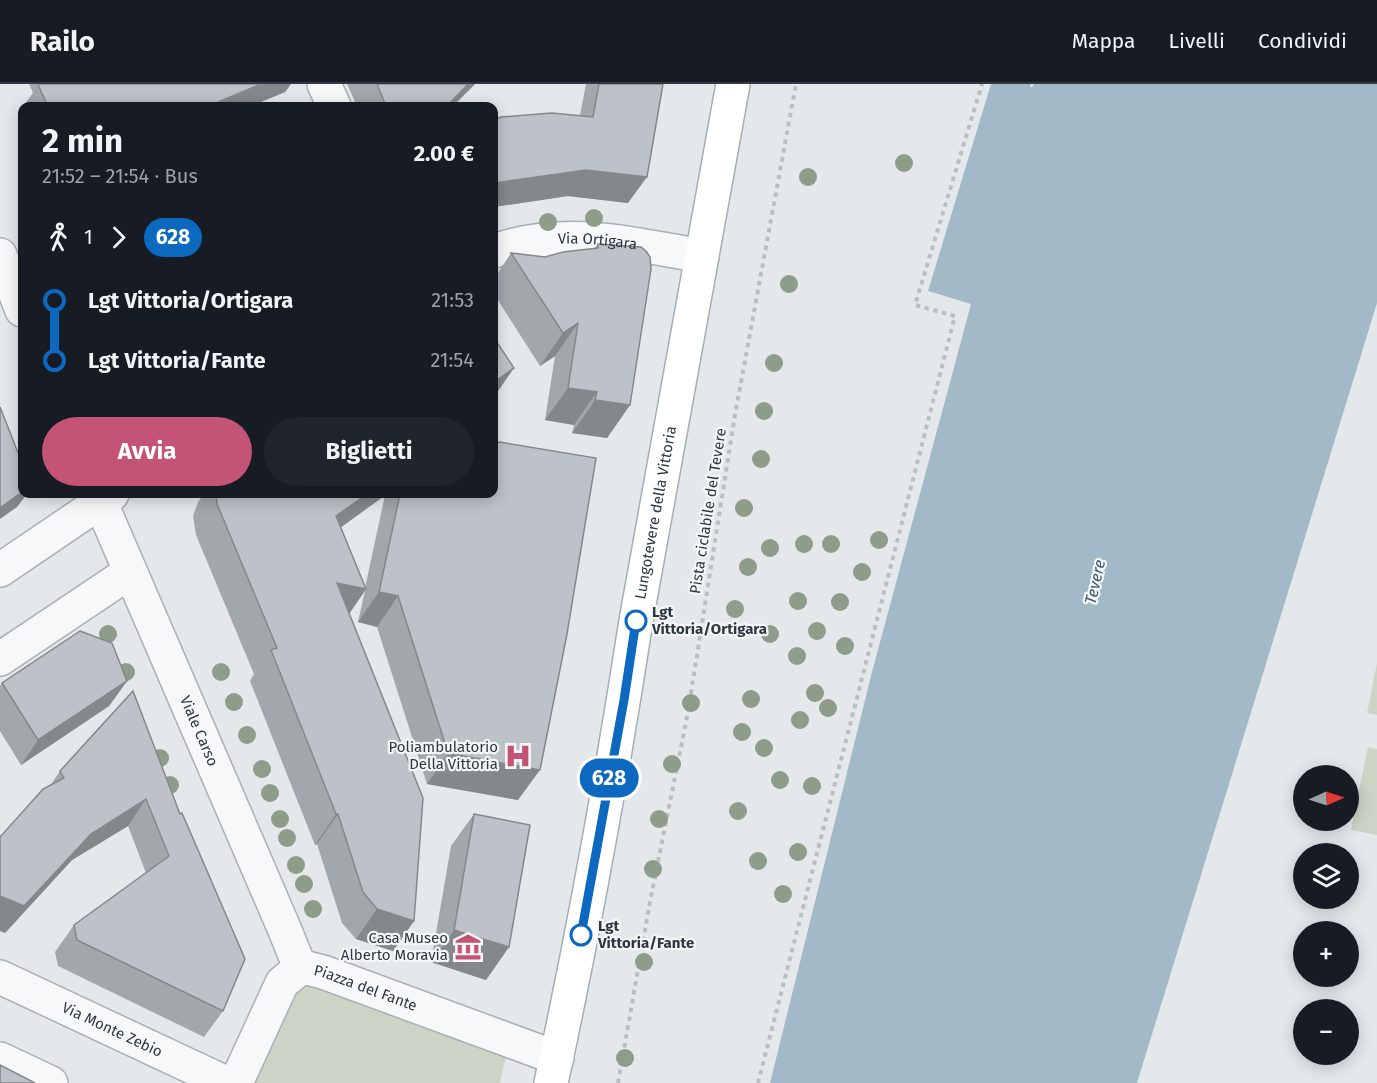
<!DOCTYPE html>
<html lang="it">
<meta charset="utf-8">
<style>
:root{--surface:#171b24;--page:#20242c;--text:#f1f3f6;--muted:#9ea1a6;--line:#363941;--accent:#c45476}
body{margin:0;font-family:"Fira Sans",sans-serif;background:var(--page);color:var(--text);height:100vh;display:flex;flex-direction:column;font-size:22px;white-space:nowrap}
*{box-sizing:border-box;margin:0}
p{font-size:20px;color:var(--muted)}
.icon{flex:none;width:33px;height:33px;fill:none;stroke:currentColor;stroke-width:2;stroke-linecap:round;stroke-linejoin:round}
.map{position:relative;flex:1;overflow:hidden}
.side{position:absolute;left:18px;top:18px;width:480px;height:396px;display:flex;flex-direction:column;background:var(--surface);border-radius:12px;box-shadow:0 3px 15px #0003}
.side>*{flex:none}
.badge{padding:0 12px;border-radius:20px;font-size:21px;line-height:39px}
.needle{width:39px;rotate:87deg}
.tools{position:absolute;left:1293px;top:681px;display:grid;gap:12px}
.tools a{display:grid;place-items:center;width:66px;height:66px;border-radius:50%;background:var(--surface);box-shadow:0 3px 15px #0003;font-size:30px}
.map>.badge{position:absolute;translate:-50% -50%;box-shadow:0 0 0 3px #fff}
.legs{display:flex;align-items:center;gap:9px;height:66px;padding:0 24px;font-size:20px}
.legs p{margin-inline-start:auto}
.overview{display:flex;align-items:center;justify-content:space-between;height:102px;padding:0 24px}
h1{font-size:33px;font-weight:700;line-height:45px}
.action{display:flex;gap:12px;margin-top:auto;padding:12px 24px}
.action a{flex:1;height:69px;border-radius:36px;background:var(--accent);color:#fff;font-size:24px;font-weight:700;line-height:69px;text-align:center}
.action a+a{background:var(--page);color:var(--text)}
ul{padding:0 24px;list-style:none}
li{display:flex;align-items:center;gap:21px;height:60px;font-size:22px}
li i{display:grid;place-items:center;width:9px;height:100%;margin:0 8px;background:currentColor}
li i::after{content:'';width:15px;height:15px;margin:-8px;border:4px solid;border-radius:50%;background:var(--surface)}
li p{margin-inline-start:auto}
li:first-child i{background:linear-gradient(#0000 50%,currentColor 0)}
li:last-child i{background:linear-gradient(currentColor 50%,#0000 0)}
header{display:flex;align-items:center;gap:36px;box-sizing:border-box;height:84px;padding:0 30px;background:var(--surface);border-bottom:2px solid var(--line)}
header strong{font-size:28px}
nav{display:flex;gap:33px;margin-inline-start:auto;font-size:21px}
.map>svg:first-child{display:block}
</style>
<header>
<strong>Railo</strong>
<nav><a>Mappa</a><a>Livelli</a><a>Condividi</a></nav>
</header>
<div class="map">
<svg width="1377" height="999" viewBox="0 0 1377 999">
<rect width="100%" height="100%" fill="#e4e8eb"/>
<path fill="#ccd4c6" d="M1377,579V631L1367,629Z
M1368,663L1377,665V751L1351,746Z
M311,892L506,972L500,999H245L292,899Z"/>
<path fill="#a2bac8" d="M991,0H1031L1030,3H1032L1034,0H1377V219L1137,999H770L872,588L971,220L928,207Z"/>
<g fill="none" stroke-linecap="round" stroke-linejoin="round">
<g stroke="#a9b0b5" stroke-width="36">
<g id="minor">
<path d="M324,0L334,22"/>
<path id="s1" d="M494,167C563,142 632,160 702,172"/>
<path d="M0,171L22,226"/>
<path id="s2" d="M97,410L284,844L297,876L299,885"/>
<path d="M0,486L112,410"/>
<path d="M0,575L130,488"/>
<path id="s3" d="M0,893L226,999"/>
<path d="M0,975L51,999"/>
<path id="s4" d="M236,999L282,899L299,885L307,884L323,888L557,974"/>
</g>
</g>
<g stroke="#a4aeb6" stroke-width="36">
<g id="major">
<path id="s5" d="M551,999C584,846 612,692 636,537L733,0"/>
</g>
</g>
<path stroke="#babec2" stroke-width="4" stroke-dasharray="4.5 4.5" stroke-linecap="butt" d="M618,999L650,818L688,628L735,331L796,0
M758,999L955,232L915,221L982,0"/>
<use href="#minor" stroke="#f7f8f9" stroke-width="33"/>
<use href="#major" stroke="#fff" stroke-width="33"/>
</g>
<g fill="#8e9c8a">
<circle cx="904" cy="79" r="9"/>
<circle cx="808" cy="93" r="9"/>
<circle cx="594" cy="134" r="9"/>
<circle cx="548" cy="138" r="9"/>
<circle cx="789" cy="200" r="9"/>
<circle cx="774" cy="279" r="9"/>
<circle cx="764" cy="327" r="9"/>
<circle cx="761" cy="375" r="9"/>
<circle cx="744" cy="424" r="9"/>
<circle cx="879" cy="456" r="9"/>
<circle cx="804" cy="460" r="9"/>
<circle cx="831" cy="460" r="9"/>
<circle cx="770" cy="464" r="9"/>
<circle cx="748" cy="483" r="9"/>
<circle cx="862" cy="488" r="9"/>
<circle cx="798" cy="517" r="9"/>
<circle cx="840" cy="518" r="9"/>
<circle cx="735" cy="525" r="9"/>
<circle cx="817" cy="547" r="9"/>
<circle cx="108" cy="550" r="9"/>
<circle cx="770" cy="550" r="9"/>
<circle cx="845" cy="562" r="9"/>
<circle cx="797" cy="572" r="9"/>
<circle cx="126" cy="588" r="9"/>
<circle cx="221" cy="588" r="9"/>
<circle cx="815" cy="609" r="9"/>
<circle cx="751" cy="615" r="9"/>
<circle cx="234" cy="618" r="9"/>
<circle cx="691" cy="619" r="9"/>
<circle cx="828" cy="624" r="9"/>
<circle cx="800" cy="636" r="9"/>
<circle cx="742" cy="648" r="9"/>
<circle cx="247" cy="651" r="9"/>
<circle cx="764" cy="664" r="9"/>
<circle cx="160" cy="674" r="9"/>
<circle cx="672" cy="680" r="9"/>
<circle cx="262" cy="685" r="9"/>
<circle cx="780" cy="696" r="9"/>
<circle cx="170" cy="701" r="9"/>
<circle cx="812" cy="702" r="9"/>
<circle cx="270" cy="709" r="9"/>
<circle cx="738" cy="727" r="9"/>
<circle cx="280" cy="735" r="9"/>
<circle cx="659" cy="735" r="9"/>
<circle cx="287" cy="754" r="9"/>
<circle cx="798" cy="768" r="9"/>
<circle cx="758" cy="777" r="9"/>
<circle cx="296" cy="781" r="9"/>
<circle cx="653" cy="785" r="9"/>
<circle cx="304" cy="800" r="9"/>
<circle cx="783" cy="810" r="9"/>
<circle cx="313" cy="825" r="9"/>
<circle cx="644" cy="878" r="9"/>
<circle cx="625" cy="974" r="9"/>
</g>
<path fill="#a2a7ab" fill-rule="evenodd" d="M29,0H291L285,8L251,22H23L33,9Z
M347,0H475L453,22H357Z
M586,0H663L628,119L568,112L494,123V36L580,31Z
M598,160L630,321L607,354L572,349L574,341L545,336L555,272L540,282L494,210V195L511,169L545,173L594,165Z
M204,410H494L518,716L427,700L377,543L358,538L365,507L349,529L414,837L393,867L356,855L342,839L317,760L315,761L250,597L254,590L196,451L193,432L198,418ZM385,411L365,504L341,443Z
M127,597L109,622L21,681L0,647V602L2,599Z
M133,607L223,927L204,953L58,882L55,868L74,841L146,789L128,742L72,776L5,849L50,702L60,687Z
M474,730L509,863L486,896L431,878L451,762Z"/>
<path fill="#84888b" d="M261,0H291L285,8L251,22H209Z
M468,0H475L453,22H447Z
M586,86L647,93L628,119L568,112L494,123V99Z
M578,239L555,272L540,282L563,249Z
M514,284L494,313V298Z
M568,304L597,308L574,341L545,336Z
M595,316L630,321L607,354L572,349Z
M22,408V410H27L17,423L0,435V424Z
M367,410H387L315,462L336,432Z
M337,499L366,505L345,536Z
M379,508L398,512L377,543L358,538Z
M127,597L109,622L21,681L38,656Z
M448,669L540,686L518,716L427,700Z
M146,715L128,742L72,776L5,849L0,847V812L91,750Z
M336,730H338L317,760L315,761Z
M377,825L414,837L393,867L356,855Z
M454,846L509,863L486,896L431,878Z"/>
<path fill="#bcc2c7" stroke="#84888b" stroke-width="1.5" d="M40,0H261L209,22H48L38,1Z
M377,0H468L447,22H386Z
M599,0H663L647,93L586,86L494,99V36L501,33L552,29L593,33Z
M598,160L641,163L646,167L650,173L651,185L630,321L595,316L597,308L568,304L578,239L563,249L511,169L545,173L563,168L598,164Z
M494,254L514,284L494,298Z
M0,323L22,379V408L0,424Z
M499,358L596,374L567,550L540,686L448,669L398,512L379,508L400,410H494V362Z
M216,410H367L336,432L366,505L337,499L423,714L414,837L377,825L363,808L338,730H336L271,566L277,564L217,420Z
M80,547L112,559L127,597L38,656L2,599Z
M133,607L180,730L182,729L245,875L223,927L77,856L74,841L169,772L146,715L91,750L24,822L0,812V753L43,705L64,694L60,687Z
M474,730L530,741L509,863L454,846Z
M0,981L35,999H0Z"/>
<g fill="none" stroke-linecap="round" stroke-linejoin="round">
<g stroke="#fff" stroke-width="14">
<path id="line-1" d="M581,851L624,616L636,537"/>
</g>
<use href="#line-1" stroke="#0c69bf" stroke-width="9"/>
</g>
<defs>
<g id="hospital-bare" transform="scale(2.07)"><path d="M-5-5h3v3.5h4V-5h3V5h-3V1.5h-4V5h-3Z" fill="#c45476" stroke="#f4f6f8" stroke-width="2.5" paint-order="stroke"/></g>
<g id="museum-bare" transform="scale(2.07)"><path d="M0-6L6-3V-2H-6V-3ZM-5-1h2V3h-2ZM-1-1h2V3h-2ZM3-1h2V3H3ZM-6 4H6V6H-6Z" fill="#c45476" stroke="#f4f6f8" stroke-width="2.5" paint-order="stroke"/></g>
</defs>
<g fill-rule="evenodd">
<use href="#hospital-bare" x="518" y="672"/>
<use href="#museum-bare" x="468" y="863"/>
</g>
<g fill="#fff" stroke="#0c69bf" stroke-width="3">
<circle cx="636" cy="537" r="10"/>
<circle cx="581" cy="851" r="10"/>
</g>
<g text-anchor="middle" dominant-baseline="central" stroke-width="4.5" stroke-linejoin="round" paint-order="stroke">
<g font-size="15" fill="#2d3842" stroke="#f4f6f8">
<text stroke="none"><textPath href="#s1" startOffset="105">Via Ortigara</textPath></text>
<text transform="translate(708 427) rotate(-81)">Pista ciclabile del Tevere</text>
<text stroke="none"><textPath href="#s5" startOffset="580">Lungotevere della Vittoria</textPath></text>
<text stroke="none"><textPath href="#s2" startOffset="258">Viale Carso</textPath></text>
<text stroke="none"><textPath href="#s4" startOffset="202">Piazza del Fante</textPath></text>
<text stroke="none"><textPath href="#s3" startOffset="124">Via Monte Zebio</textPath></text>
</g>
<g font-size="15" font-weight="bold" fill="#2d3842" stroke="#f4f6f8" text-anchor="start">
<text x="652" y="528">Lgt<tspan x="652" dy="17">Vittoria/Ortigara</tspan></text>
<text x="598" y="842">Lgt<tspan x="598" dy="17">Vittoria/Fante</tspan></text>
</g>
<g font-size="15" fill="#2d3842" stroke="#f4f6f8" text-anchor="end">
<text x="498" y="663">Poliambulatorio<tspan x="498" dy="17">Della Vittoria</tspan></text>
<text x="448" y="854">Casa Museo<tspan x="448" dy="17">Alberto Moravia</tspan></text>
</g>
<g font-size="16" font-style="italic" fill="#3a5c73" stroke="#f4f6f8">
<text transform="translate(1095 498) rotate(-77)">Tevere</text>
</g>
</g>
</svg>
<div class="tools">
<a><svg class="needle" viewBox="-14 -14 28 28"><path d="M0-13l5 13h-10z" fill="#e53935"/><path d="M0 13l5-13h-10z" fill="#9ea1a6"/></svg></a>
<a><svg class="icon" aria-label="layers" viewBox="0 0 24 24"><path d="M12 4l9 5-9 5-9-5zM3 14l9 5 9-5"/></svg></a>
<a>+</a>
<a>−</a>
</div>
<b class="badge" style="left:609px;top:694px;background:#0c69bf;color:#fff">628</b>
<section class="side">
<div class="overview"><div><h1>2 min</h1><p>21:52 – 21:54 · Bus</p></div><b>2.00 €</b></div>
<div class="legs"><svg class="icon" aria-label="walk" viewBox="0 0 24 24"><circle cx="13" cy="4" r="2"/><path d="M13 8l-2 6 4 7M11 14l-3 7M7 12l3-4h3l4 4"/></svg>1<svg class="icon" aria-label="forward" viewBox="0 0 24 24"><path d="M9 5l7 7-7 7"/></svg><b class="badge" style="background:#0c69bf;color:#fff">628</b></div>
<ul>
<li><i style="color:#0c69bf"></i><b>Lgt Vittoria/Ortigara</b><p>21:53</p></li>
<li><i style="color:#0c69bf"></i><b>Lgt Vittoria/Fante</b><p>21:54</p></li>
</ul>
<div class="action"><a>Avvia</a><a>Biglietti</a></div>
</section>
</div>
